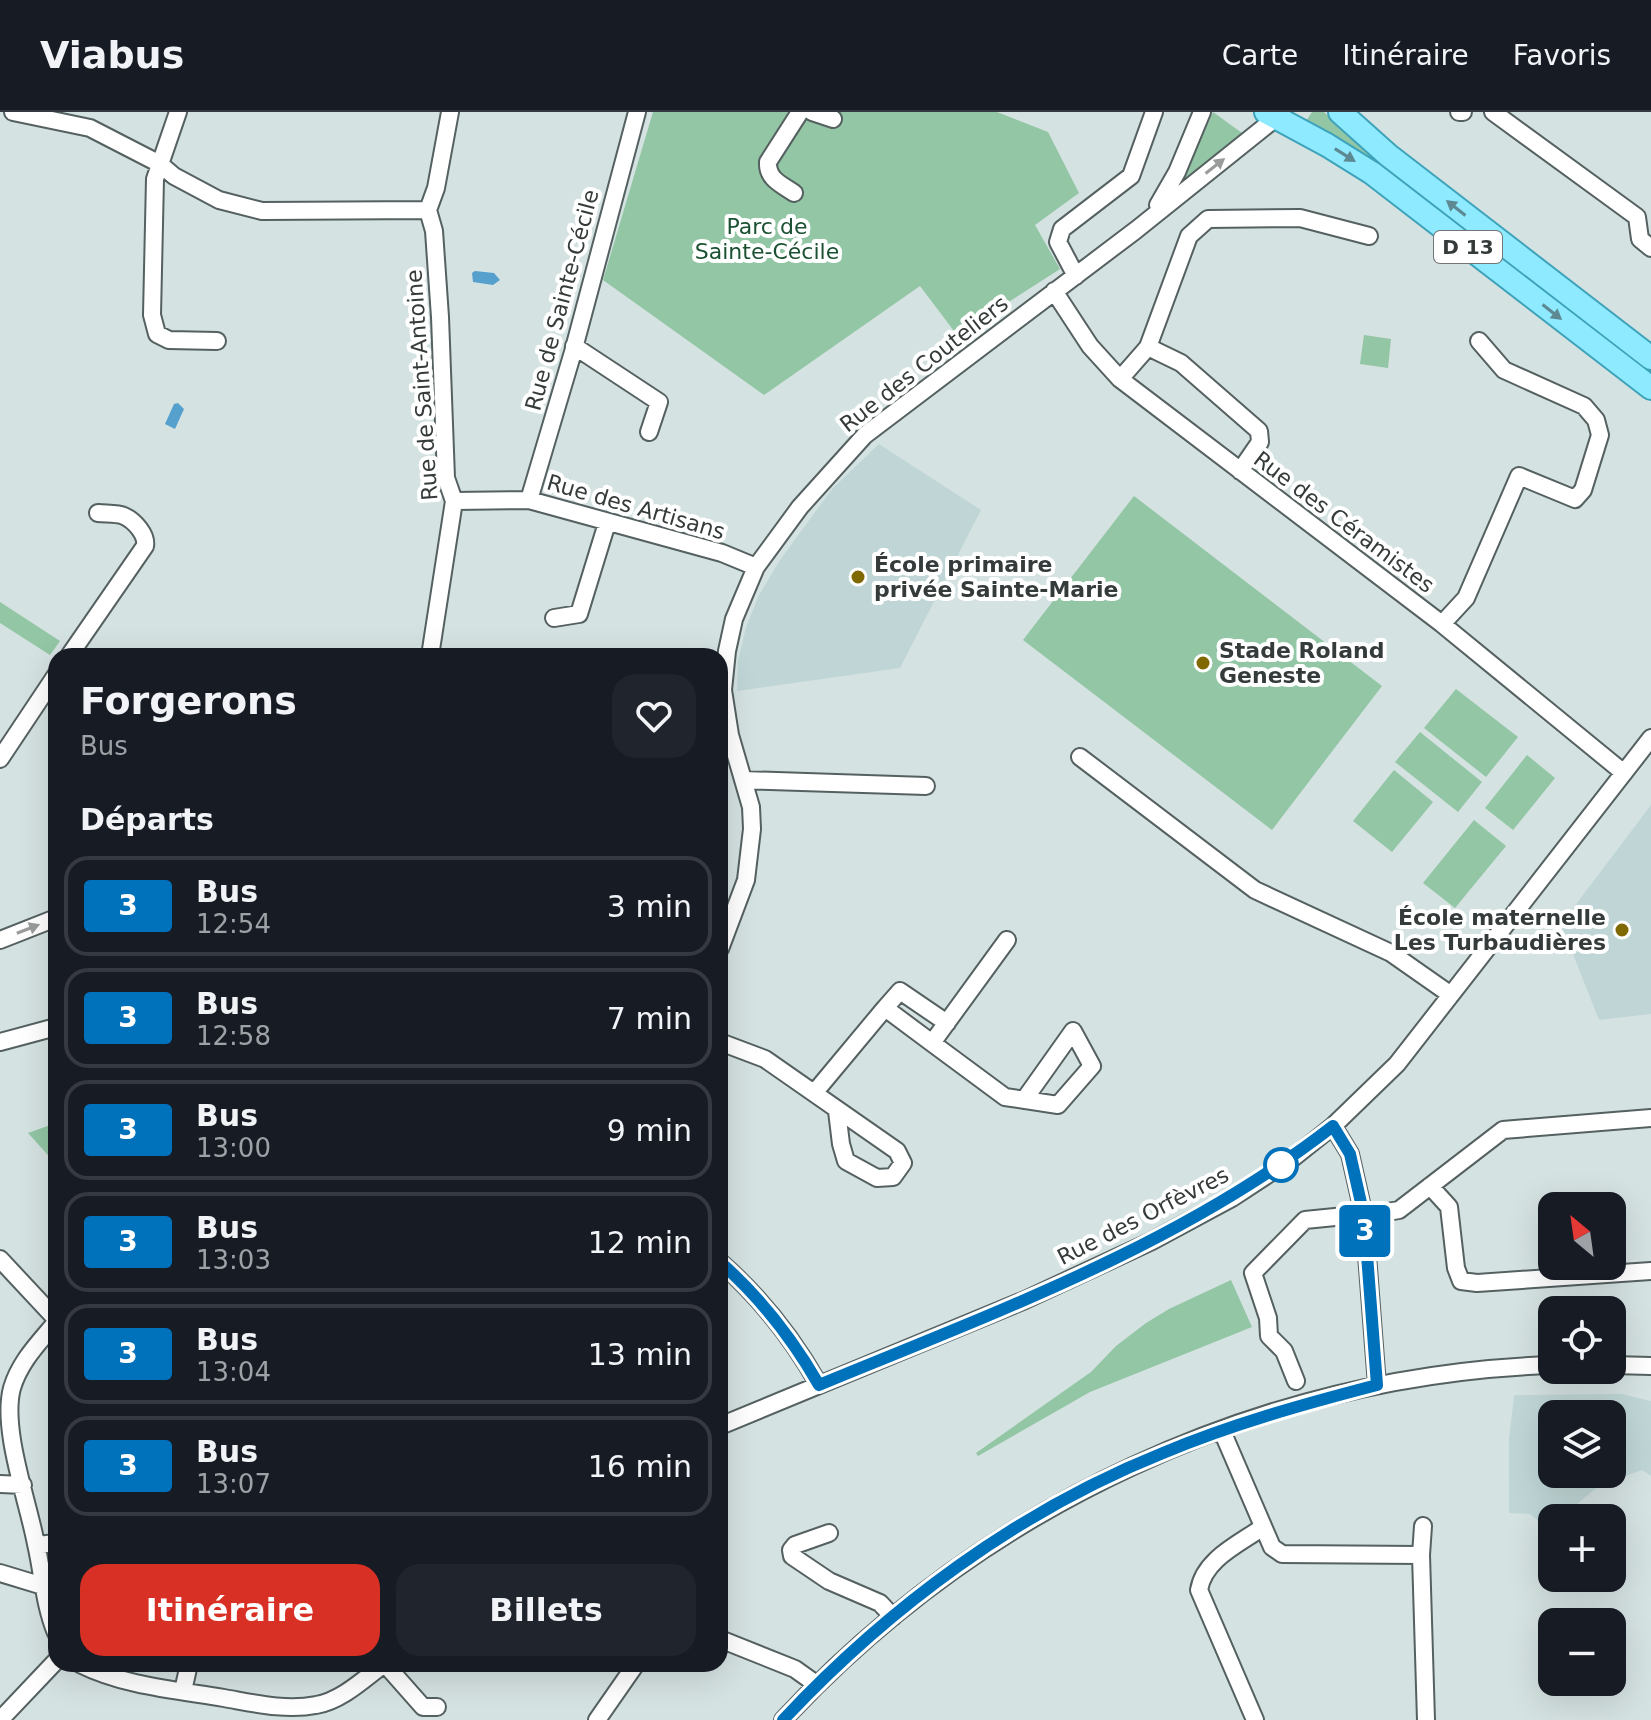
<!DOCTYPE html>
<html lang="fr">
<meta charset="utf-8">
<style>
:root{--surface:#171b24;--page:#20242c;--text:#f1f3f6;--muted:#9ea1a6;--line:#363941;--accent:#d93025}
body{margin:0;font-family:"DejaVu Sans",sans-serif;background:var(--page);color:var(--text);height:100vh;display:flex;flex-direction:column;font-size:30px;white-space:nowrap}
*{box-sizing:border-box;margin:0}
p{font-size:26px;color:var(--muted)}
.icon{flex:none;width:44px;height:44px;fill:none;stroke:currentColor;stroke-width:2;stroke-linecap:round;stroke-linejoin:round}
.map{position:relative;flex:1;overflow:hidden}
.sheet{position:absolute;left:48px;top:536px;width:680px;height:1024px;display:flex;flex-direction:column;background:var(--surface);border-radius:24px;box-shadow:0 8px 32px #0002}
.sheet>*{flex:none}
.badge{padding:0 16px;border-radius:6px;font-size:28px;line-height:52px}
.needle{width:52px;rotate:331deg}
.controls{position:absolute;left:1538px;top:1080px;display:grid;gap:16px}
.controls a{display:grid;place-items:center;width:88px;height:88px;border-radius:16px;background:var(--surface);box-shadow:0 8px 32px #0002;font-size:40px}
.map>.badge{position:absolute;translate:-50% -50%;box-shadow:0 0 0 4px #fff}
h2{padding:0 32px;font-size:30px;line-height:72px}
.round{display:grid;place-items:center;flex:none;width:84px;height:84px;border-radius:24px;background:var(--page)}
.summary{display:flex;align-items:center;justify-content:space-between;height:136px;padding:0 32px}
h1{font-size:38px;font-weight:700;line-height:60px}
.cta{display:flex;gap:16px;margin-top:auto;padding:16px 32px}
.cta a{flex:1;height:92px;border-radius:24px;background:var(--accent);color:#fff;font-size:32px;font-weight:700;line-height:92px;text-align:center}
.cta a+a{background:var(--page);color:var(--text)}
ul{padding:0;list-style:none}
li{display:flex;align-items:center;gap:24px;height:100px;margin:0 16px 12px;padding:0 16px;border:4px solid var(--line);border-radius:24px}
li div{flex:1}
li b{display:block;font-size:30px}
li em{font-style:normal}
li .badge{min-width:88px;font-weight:700;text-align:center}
header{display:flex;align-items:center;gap:48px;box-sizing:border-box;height:112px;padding:0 40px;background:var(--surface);border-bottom:2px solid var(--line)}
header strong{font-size:38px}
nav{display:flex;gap:44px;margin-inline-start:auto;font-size:28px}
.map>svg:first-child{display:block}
</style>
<header>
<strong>Viabus</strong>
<nav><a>Carte</a><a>Itinéraire</a><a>Favoris</a></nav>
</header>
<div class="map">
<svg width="1651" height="1608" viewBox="0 0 1651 1608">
<rect width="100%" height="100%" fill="#d5e2e2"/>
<path fill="#c0d6d6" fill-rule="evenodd" d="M879,332L981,398L900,556L737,579L738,549L746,515L759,483L780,448L832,377Z
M1651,693V902L1599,908L1561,812Z
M1622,1282L1651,1289V1364L1642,1358L1600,1373L1560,1406H1552V1412L1547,1416L1530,1402L1509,1401V1327L1514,1283ZM1552,1302H1612V1362H1552Z"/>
<path fill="#92c6a4" d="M653,0H997L1048,20L1079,81L1035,113L1060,157L957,223L920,174L764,283L603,168Z
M1213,0L1242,21L1186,70L1183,67Z
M1312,0H1324L1366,37L1651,254V266L1328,21L1306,9Z
M1364,223L1391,227L1388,256L1360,252Z
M1134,384L1382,574L1272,718L1023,528Z
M0,490L60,529L50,543L0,511Z
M1456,577L1518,625L1486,665L1424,616Z
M1420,620L1482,670L1458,700L1395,650Z
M1527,643L1555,666L1513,718L1485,696Z
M1394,658L1433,690L1392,740L1353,709Z
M1474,708L1506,734L1455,796L1423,771Z
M56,1011V1052L28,1021Z
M1231,1168L1252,1215L1090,1280L978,1344L976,1341L1091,1260L1116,1234L1146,1211L1169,1197Z"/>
<path fill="#55a0cd" d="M475,159L494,161L500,168L493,173L473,170L472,161Z
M178,291L184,297L175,317L165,312L174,292Z"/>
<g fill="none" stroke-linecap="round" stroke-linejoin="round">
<g stroke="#556060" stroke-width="20">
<path id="minor" d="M13,0L90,16L160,52L174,64L219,88L262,99L428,98
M178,0L155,67L152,203L157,222L169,228L217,229
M812,0L833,7
M1459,0H1463
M1493,0L1637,105L1640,127L1651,136
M794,81C781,72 767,67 768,50L800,0
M1158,93L1177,60L1202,0
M1076,164L1058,130L1062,117L1131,64L1154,0
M1054,179L1090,234L1120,267L1442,512L1624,661
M574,234L659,290L649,320
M1148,235L1181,251L1259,319L1260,330L1240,359
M1120,267L1148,235L1189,124L1208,107L1300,106L1369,124
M529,388L573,240L637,0
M454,389L529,388L722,441L756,455
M554,506L579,502L607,411
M1442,512L1466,486L1519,364L1575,387L1583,378L1600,323L1596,308L1584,294L1504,258L1479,229
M69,544L145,434C147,423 135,409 124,404C117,401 106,402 98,401
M430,544L454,389L446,366L440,205L434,119L428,98L436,76L450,0
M1080,645L1255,778L1391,841L1451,883
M0,647L56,563
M743,668L926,674
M0,828L56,806
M720,837L746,768L752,717L751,695L730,623L723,578L727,539L734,507L756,455L800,395L865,323L1136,118L1282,1
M947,911L900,879L885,896L932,931L1007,828
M0,930L56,915
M720,930L765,947L897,1039L903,1051L893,1065L877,1066L846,1049L841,1032L837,999
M932,931L1005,985L1058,993L1092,954L1073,919L1024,988
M815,980L885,896
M1333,1014L1350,1042L1364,1104L1377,1273
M1430,1074L1449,1095L1456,1156L1461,1169L1477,1171L1651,1159
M0,1147L56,1207
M720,1150C761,1186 792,1225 819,1273
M56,1210C39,1231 20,1249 12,1276C1,1317 28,1389 36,1432C43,1462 44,1492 56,1521
M1612,1253L1651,1254
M1296,1269L1284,1239L1269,1224L1268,1206L1253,1161L1305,1108L1345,1104H1364L1399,1098L1503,1018L1651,1006
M720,1314L1025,1188L1152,1129L1232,1086L1293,1046L1333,1014L1397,952L1651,626
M1222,1319L1272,1435L1282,1442L1421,1443L1423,1414
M0,1372L23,1373
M829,1421L795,1433L791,1438L792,1444L829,1469L880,1491L893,1505
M37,1433L56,1431
M1421,1443L1426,1608
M0,1461L43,1474
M720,1527L795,1557L816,1572
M80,1552C124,1574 176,1578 224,1586C253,1591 286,1599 316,1593C341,1589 364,1567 384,1552
M385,1552L423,1595H437
M183,1579L189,1552
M0,1608L56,1549
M597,1608L636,1552
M783,1608C981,1395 1260,1263 1552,1253
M1255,1608L1199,1478C1204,1447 1239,1432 1263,1415"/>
</g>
<g stroke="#3ea3ba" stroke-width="26">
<path id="major" d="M1266,0L1327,33L1372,61L1651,276
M1340,0L1388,43L1651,246"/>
</g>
<use href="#minor" stroke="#fff" stroke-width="16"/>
<use href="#major" stroke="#8eeaff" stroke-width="22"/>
</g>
<defs><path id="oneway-solid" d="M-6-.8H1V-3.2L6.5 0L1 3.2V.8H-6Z" transform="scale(2)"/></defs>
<g fill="#5d8993">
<use href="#oneway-solid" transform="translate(1345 43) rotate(32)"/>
<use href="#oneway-solid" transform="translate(1456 96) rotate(-142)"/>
<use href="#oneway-solid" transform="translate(1552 200) rotate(38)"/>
</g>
<g fill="#9a9c9c">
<use href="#oneway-solid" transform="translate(1215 54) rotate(-38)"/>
<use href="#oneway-solid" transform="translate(28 817) rotate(-21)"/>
</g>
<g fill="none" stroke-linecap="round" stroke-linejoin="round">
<g stroke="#fff" stroke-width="18">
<path id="line" d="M720,1150C761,1186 792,1226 819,1273C996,1200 1180,1133 1333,1014L1350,1042L1364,1104L1377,1273C1304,1292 1232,1312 1163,1341C1018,1399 889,1495 783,1608"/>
</g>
<use href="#line" stroke="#0071bb" stroke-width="12"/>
</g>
<g fill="#7f6900" stroke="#fff" stroke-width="3">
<circle cx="858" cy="465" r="8"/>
<circle cx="1203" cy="551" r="8"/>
<circle cx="1622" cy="818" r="8"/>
</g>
<circle fill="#fff" stroke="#0071bb" stroke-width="4" cx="1281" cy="1053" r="16"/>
<g text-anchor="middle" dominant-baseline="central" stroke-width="8" stroke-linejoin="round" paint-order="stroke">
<rect fill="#fff" stroke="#727575" stroke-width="2" x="1434" y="119" width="68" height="32" rx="6"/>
<g font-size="20" font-weight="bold" fill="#353a3a">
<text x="1468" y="135">D 13</text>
</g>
<g font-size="22" fill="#1a5132" stroke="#fff">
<text x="767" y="114">Parc de<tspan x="767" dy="25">Sainte-Cécile</tspan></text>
</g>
<g font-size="22" fill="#353a3a" stroke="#fff">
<text transform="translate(562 188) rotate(-75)">Rue de Sainte-Cécile</text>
<text transform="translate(924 252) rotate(-38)">Rue des Couteliers</text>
<text transform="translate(422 273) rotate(-94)">Rue de Saint-Antoine</text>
<text transform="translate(636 395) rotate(16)">Rue des Artisans</text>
<text transform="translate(1344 410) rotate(37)">Rue des Céramistes</text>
<text transform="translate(1143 1104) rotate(-27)">Rue des Orfèvres</text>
</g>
<g font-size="22" font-weight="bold" fill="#353a3a" stroke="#fff" text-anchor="start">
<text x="874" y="452">École primaire<tspan x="874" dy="25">privée Sainte-Marie</tspan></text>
<text x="1219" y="538">Stade Roland<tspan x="1219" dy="25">Geneste</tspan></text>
<text x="1606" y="805" text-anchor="end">École maternelle<tspan x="1606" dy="25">Les Turbaudières</tspan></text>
</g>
</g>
</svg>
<div class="controls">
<a><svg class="needle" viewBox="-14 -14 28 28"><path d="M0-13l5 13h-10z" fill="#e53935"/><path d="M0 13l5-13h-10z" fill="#9ea1a6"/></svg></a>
<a><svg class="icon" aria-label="locate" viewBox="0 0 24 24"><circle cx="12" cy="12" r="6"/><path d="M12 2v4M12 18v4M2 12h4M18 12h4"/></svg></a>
<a><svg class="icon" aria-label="layers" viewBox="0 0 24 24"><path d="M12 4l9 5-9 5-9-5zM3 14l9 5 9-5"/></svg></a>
<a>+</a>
<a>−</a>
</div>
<b class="badge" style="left:1365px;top:1119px;background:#0071bb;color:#fff">3</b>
<section class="sheet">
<div class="summary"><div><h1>Forgerons</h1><p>Bus</p></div><a class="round"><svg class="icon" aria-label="heart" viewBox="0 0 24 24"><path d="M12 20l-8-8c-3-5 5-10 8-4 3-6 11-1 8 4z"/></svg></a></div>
<h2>Départs</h2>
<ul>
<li><span class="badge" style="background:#0071bb;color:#fff">3</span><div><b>Bus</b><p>12:54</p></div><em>3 min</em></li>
<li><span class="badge" style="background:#0071bb;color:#fff">3</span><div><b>Bus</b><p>12:58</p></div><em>7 min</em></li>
<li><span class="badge" style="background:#0071bb;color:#fff">3</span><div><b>Bus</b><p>13:00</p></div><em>9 min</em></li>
<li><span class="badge" style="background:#0071bb;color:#fff">3</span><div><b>Bus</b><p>13:03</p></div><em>12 min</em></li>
<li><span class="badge" style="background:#0071bb;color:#fff">3</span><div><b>Bus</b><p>13:04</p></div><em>13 min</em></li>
<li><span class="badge" style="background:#0071bb;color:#fff">3</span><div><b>Bus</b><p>13:07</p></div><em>16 min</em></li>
</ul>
<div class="cta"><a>Itinéraire</a><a>Billets</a></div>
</section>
</div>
